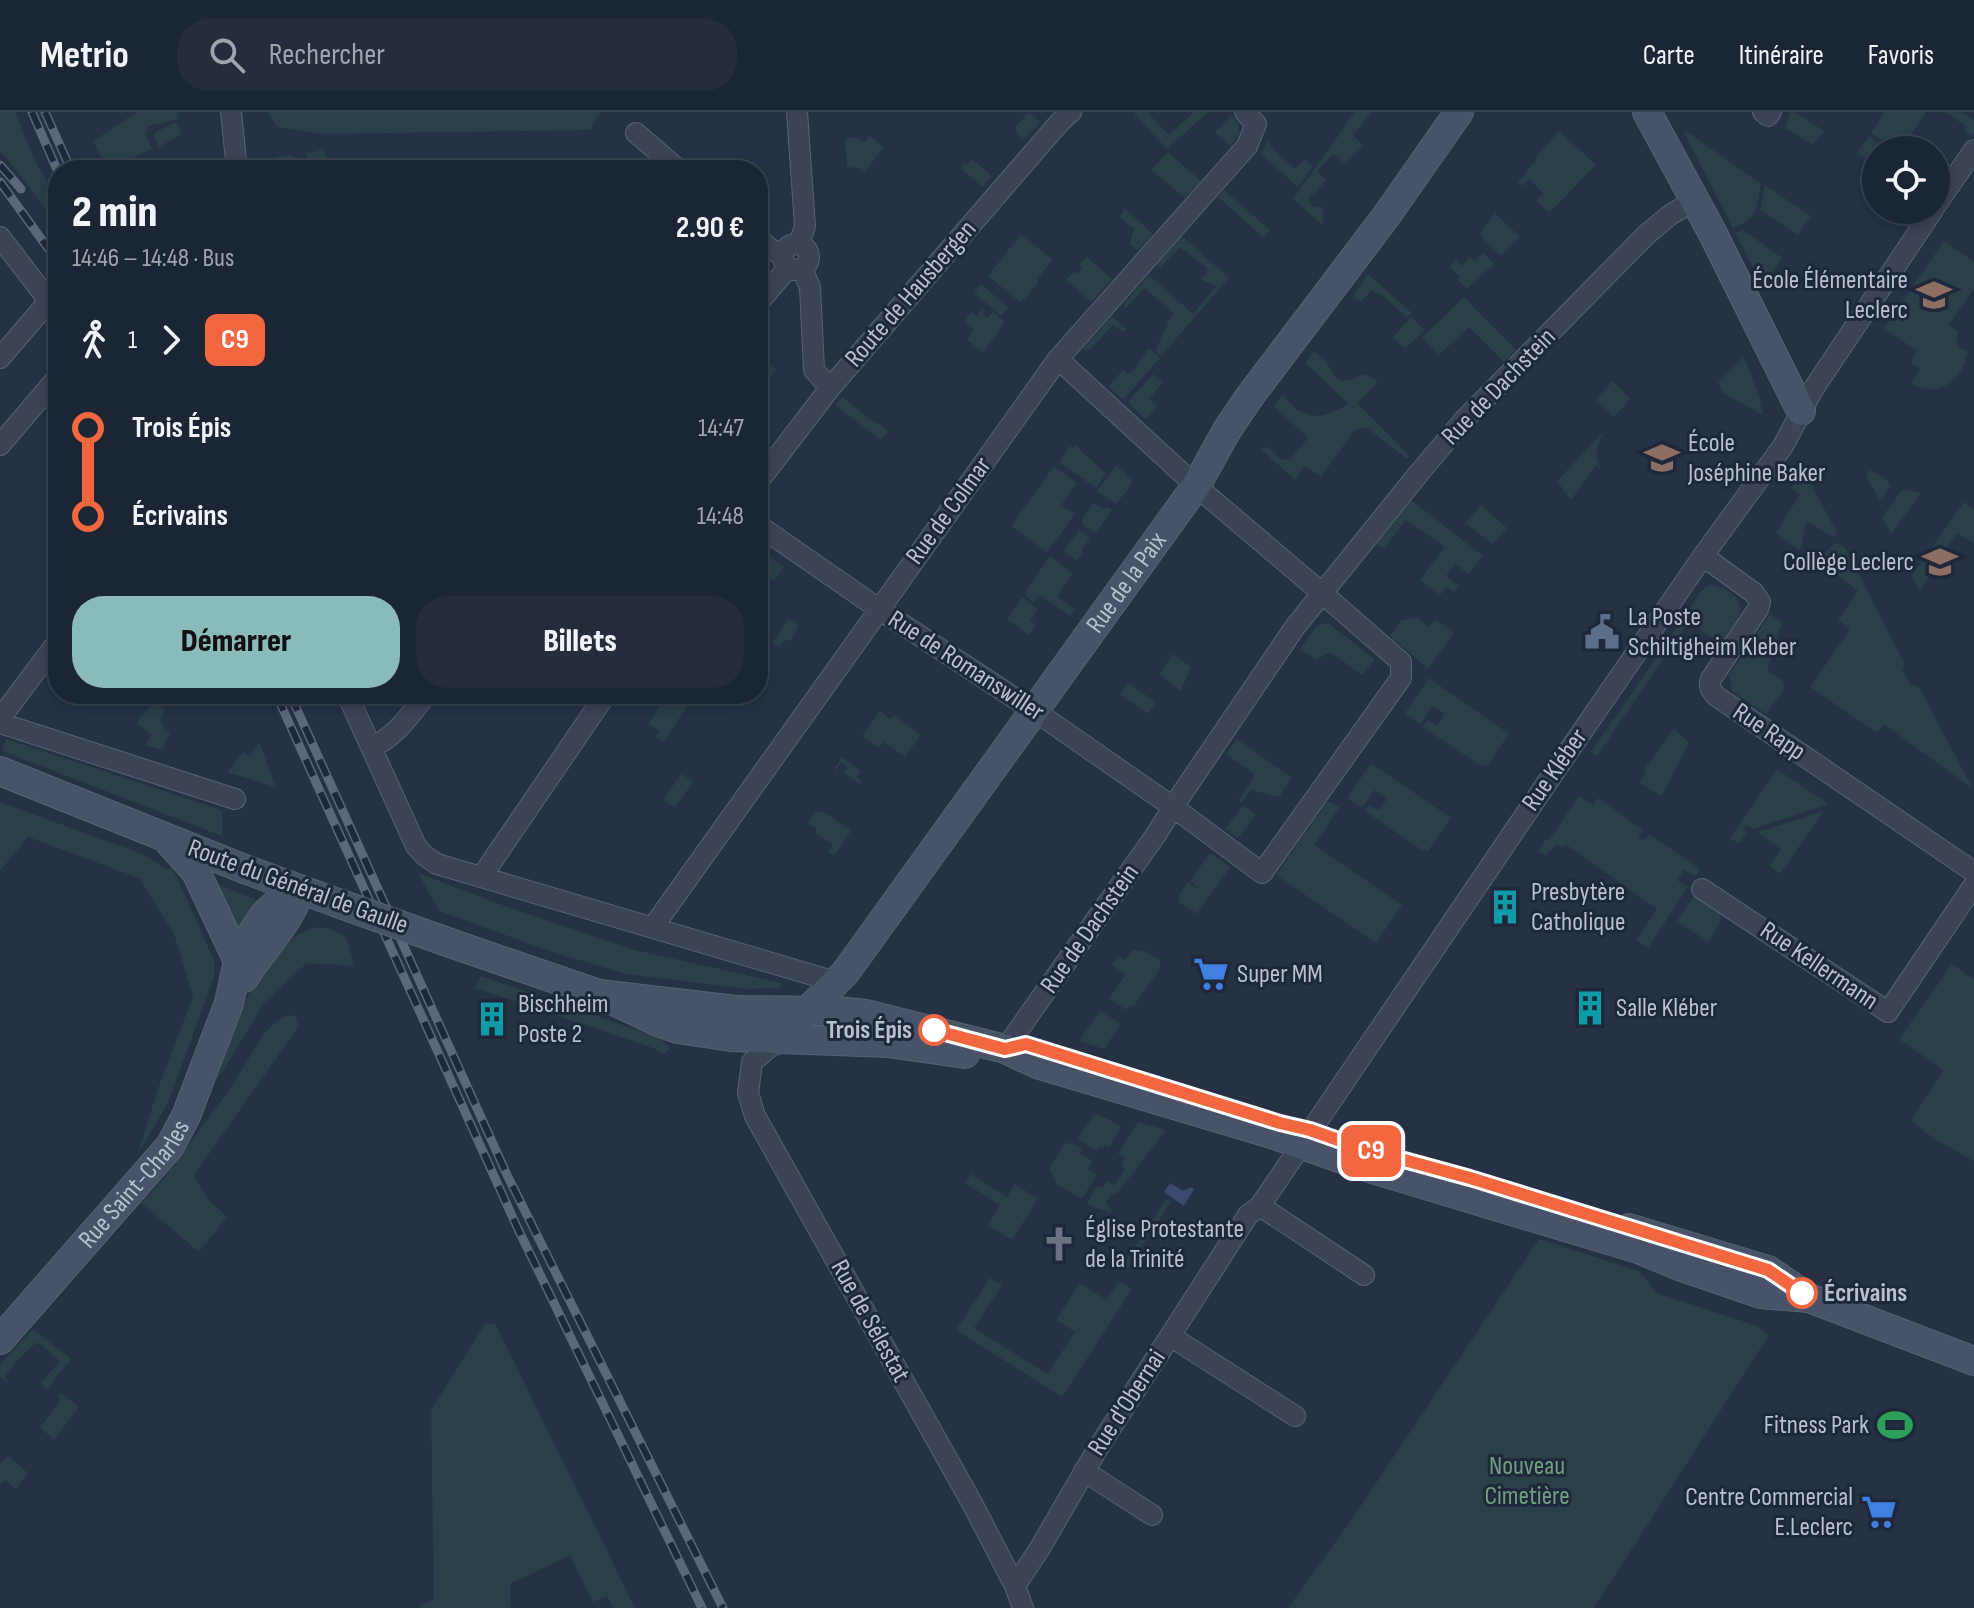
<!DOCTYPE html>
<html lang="fr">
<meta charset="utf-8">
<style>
:root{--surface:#1c2534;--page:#252d3c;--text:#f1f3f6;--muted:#a0a5ac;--line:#3a424f;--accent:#8bbbb9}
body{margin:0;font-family:"Sofia Sans Condensed",sans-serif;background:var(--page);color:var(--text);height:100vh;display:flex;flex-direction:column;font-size:30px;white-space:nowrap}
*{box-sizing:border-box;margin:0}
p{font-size:26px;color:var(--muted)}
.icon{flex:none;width:44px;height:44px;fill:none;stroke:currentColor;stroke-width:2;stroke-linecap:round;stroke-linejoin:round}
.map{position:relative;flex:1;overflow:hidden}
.details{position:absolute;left:48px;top:48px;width:720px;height:544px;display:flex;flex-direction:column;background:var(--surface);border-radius:32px;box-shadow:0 4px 12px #0003,0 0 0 2px var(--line)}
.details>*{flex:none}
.badge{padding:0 16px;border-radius:12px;font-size:28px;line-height:52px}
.buttons{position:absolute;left:1862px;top:24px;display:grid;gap:16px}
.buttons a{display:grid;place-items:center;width:88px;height:88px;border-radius:50%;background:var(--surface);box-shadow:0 4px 12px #0003,0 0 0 2px var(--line);font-size:40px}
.map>.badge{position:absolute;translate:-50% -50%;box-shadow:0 0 0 4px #fff}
.legs{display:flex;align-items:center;gap:12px;height:88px;padding:0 24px;font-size:26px}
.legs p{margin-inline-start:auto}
.headline{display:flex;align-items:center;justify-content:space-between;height:136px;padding:0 24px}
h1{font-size:44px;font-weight:800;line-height:60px}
.button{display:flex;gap:16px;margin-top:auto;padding:16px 24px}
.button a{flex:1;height:92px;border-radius:32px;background:var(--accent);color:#111;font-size:32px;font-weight:800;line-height:92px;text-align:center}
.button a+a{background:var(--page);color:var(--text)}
ul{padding:0 24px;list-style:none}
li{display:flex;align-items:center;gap:28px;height:88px;font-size:30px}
li i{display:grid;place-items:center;width:12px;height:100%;margin:0 10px;background:currentColor}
li i::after{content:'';width:20px;height:20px;margin:-10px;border:6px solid;border-radius:50%;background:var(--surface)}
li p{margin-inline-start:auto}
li:first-child i{background:linear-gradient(#0000 50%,currentColor 0)}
li:last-child i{background:linear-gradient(currentColor 50%,#0000 0)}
header{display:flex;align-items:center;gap:48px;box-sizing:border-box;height:112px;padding:0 40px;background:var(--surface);border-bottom:2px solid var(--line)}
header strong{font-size:38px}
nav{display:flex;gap:44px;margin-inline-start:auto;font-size:28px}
.search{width:560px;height:72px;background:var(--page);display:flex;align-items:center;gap:20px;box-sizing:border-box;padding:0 28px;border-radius:32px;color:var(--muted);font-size:30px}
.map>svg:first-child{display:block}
</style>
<header>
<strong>Metrio</strong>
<div class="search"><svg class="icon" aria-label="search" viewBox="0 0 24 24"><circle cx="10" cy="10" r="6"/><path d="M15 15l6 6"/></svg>Rechercher</div>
<nav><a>Carte</a><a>Itinéraire</a><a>Favoris</a></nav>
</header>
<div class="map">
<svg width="1974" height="1496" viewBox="0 0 1974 1496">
<rect width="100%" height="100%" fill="#263145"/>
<path fill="#284046" d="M0,0H15L34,47L58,89V116L21,64L0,39Z
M137,0H177L179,7L149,14L145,21L152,37L107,58L93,29Z
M268,0H602L594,9L591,18L323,22L277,15Z
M1029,0L1040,10L1023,28L1017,22L1015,15Z
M1136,0H1151L1149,2L1169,23L1194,0H1208L1167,37L1134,2Z
M1355,0H1372L1353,23L1363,34L1345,52L1333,42L1317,59L1326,68L1315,81L1308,86L1313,95H1323V113L1293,87Z
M1790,0H1795L1824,19L1813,33L1785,16Z
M1885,0H1926L1911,22L1915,25L1906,38H1896L1871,21Z
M1945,0H1962L1974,8V20L1972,24L1964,19L1967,15Z
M1231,3L1239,12V23L1230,34L1215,21Z
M175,10L182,22L159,35L153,22Z
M1559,19L1596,53L1549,101L1536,89L1543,81L1529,67L1522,74L1518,70L1537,47L1536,44Z
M1686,19L1761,72C1756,98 1759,105 1733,116L1684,21Z
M870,24L884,35L865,60L858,55L847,56L845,27L857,25L864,30Z
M1869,24L1890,38H1876V54L1857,41Z
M1268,28L1271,35L1295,57L1304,47L1313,54L1298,75L1262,43L1265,32Z
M322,38L336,58H316L305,42Z
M1168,40L1201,69L1185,86L1151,58Z
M292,43L296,50L285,58H273L274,47L279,44Z
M972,47L992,64L983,75L960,56L964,51L967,53Z
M1765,73L1811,104L1798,123L1760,98Z
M1224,78L1270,118L1263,125L1218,85Z
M1124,96L1153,122L1138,139L1130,132L1134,117L1120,106Z
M1495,101L1520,125L1501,144L1479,122Z
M1743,118L1782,146L1763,174L1735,121Z
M1021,122L1053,148L1037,167L1039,170L1021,191L988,164Z
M1182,124L1229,166L1161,244L1156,239L1163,220L1168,215L1166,212L1174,202L1145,176L1126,196L1123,193L1149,163L1193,202L1216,174L1200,167L1206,161L1207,156L1180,135L1160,156L1157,153Z
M1944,129L1974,150V176L1949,213L1958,220C1955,230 1957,237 1968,239C1966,245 1965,252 1962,258C1951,276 1928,284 1911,271L1920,257L1912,252L1911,247L1917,239L1884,216Z
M1483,141L1494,152L1467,177L1457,168L1460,165L1450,155L1456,148L1462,154L1470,145L1475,149Z
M1087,145L1112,167L1092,190L1066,168L1074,159L1077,162L1082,157L1079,153Z
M1368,162L1412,201L1407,205L1379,181L1377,182L1371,178L1361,190L1353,184Z
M981,172L1009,196L1001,204L974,181Z
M1464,185L1516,238L1504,250L1469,215L1439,243L1422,226Z
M984,197L985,198L983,202L987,206L993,200L1005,210L983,241L967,228L974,217L967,213L966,207L972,200L976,203Z
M1112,204L1127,217L1123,220L1113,213L1091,237H1083Z
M1411,205L1425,218L1405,237L1392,226Z
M1149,236L1160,246L1123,288L1108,274L1123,258L1127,262L1134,258Z
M1314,239C1317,241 1321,244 1324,247C1331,254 1331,265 1341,268C1358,272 1354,253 1378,270L1357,291L1410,344L1407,347L1366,315L1354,319L1321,365L1305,354L1295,368L1260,336L1268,335L1281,347L1289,348L1308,326L1274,294L1282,283L1298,299L1299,298C1319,310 1330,301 1349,292L1305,251Z
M758,243L777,258L766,271L758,265Z
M1744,245L1760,287L1763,303L1723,281L1718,271Z
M1153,262L1163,270L1149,287L1157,295L1146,308L1128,290Z
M1613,269L1630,287L1614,305L1596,287Z
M842,285L875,311L876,310L888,319L881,328L835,293Z
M1605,318L1600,327L1596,342L1600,356L1596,353L1571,388L1557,369Z
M1075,333L1106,362L1096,376L1059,350L1070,334L1073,336Z
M1116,353L1132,367V372L1116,392L1097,379Z
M1054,354L1077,371L1061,393L1075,402L1047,440L1011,414Z
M1870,358L1883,365L1891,373L1882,388L1879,387L1866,364Z
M1800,364L1808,366L1837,421L1835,426L1807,409L1800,439L1776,421L1800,382L1791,376Z
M1903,377L1921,381L1891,422L1882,405Z
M1410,387L1483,444L1469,462L1455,452L1446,464L1459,474L1454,480L1447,475L1440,483L1420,468L1445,435L1406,408L1384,437L1376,432Z
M1964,390L1974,397V432L1957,421L1934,453L1936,455L1920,479L1912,463Z
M1094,391L1104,397L1107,395L1112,398L1095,421L1083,413L1082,407Z
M1481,393L1507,416L1493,432L1465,411Z
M1079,418L1090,426L1082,437L1083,439L1077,449L1064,439Z
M1835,431L1844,434L1905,552L1902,557L1910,572L1919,575L1973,677L1884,612L1877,621L1810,575L1850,517L1838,508L1858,479L1818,448Z
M763,440L784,455L774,469L758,458V448Z
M1050,444L1073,462L1057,484L1075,498L1070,504L1040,483L1033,490L1024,482Z
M1709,473C1725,474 1746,486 1739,505C1736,515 1727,524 1722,532L1683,506L1701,479Z
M1022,485L1038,497L1030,508L1036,513L1029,523L1007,507Z
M1770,502L1782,511L1767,558L1783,569L1785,576L1766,602L1732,579L1729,563Z
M1416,505L1429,515L1436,507L1454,521L1428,557L1390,524L1401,508Z
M789,507L799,514L790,529L784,528L779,535L772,531Z
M1328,511L1375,547L1362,563L1330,540L1316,548L1300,537L1317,513Z
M1680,511L1685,515L1597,644L1591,640Z
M1173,542L1191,555L1181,579L1159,562Z
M1429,566L1509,622L1486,655L1482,652L1481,654L1423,615L1428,608L1437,614L1445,602L1433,594L1420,612L1405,601Z
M1128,571L1156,590L1148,602L1120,582Z
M668,582H695L664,630L656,625L659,619L648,612Z
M154,589L166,598L161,606C162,614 163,617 170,621L162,638L145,633L152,623L136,611Z
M880,599L890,607L894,603L921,623L905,645L884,630L879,636L862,624Z
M1674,616L1689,631L1661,685L1639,670L1646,661L1644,658Z
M6,627L222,698V724L2,639Z
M1237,627L1292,666L1279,685L1251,678L1242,690L1238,688L1253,667V661L1226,642Z
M260,630L275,675L227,660L243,640L250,644Z
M842,645L861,659L856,665L862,669L860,672L844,661L847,655L841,651L836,658L834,657Z
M1371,651L1451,706L1428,739L1424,737L1423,739L1365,699L1370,693L1379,698L1387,687L1375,678L1362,696L1347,686Z
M1777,657L1829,692L1753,717L1747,713L1744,718L1747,720L1739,732L1730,726Z
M681,662L693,670L675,696L663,688Z
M1579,684L1593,693L1598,686L1643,718L1638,726L1644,729L1649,722L1700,757L1695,765L1684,758L1677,768L1688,775L1648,836L1636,828L1657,797L1565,732L1562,735L1556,732L1546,744L1538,739L1546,727L1549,728Z
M0,690L145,743L165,756L173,757L214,848L215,862L168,991L137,1044L158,977L193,884L174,822L139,766L28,725L0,759Z
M1327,690H1331L1340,695L1314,733L1402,793L1376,831L1276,763Z
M1243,694L1256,702L1238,726L1225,717Z
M823,699L851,719L834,744L828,740L833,733L815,721L817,717L808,711L814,701Z
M1824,699L1780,762L1769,754L1781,737L1757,720Z
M1210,741L1230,755L1197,802L1179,790V783L1188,770L1203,780L1190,769Z
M418,761L502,793L635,838L782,871L779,876L746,877L626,862L549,839L439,799Z
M208,768L264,791L240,828Z
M1696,780C1723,800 1729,801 1708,830L1677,809Z
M318,815L332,817L347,826L354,854L307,851L264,891L216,970C234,918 257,829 318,815Z
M1133,837L1142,840L1144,838L1161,849L1159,853L1161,855L1133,895L1130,893L1126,898L1109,886L1126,863L1112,853L1118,844L1125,848Z
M1952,852L1974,868V1049L1936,1028L1911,1009L1943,958L1899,927Z
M481,864L657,925L667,932L670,937L664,942L653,936L475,876Z
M1100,899L1121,912L1104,937L1079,929Z
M289,903L296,905L298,913L294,921L194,1063L206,1085L227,1105L199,1140L141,1091L164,1066L229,978L265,920L282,905Z
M1095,1001L1121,1014L1109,1035L1105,1033L1103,1037L1100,1035L1097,1039L1079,1028L1078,1026Z
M1138,1010L1166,1018L1118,1080L1110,1084L1106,1091L1112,1099L1111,1100L1095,1096L1087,1091L1097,1074L1102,1076L1106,1069L1114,1073L1125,1057L1121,1054L1125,1046L1118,1041Z
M1071,1030L1082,1037L1080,1042L1093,1049L1088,1057L1097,1062L1082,1087L1058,1073L1049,1057L1065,1031L1069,1033Z
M971,1062L1007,1085L1015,1072L1038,1087L1012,1128L988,1113L1000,1093L965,1071Z
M1166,1087L1171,1090L1128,1156L1110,1144L1114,1138L1128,1146Z
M1539,1127L1639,1159L1657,1181L1757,1214L1769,1223L1594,1496H1288L1352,1407Z
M990,1166L1002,1173L974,1216L1047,1262L1075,1220L1056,1208L1080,1171L1106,1188L1119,1169L1132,1177L1062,1285L956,1218Z
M495,1211L635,1496H613L607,1484L593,1490L570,1443L510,1472L511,1496H420V1493L434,1488L431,1298L485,1212Z
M33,1217L71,1247L47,1277L41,1271L60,1249L39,1231H36C24,1241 13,1252 5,1265L7,1271L0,1265V1252Z
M61,1281L79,1295L54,1328L40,1315L61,1288L58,1285Z
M7,1345H10L28,1361L16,1377L5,1368L0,1373V1352Z"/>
<path fill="#394a6d" d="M1170,1071L1183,1079L1191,1075L1194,1077L1184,1094L1164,1080Z"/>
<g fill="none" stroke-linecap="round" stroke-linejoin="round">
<g stroke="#596172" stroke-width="22">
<path id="street" d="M231,0L237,58
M797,0L805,114L799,132
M1763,0L1768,4L1771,0
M636,21L679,58
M1936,93L1974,38
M0,125L49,189L58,204
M758,126L769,136L783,143
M783 145a13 13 0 1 1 26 0a13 13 0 1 1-26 0Z
M802,157L810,175L814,258L830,276
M758,191L788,156
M0,246L49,189
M0,333L58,265
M758,370L830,276L1059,11L1071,0
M758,413L879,497L1042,604L1173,695L1262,761L1401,566V550L1322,481L1196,374L1058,247
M1703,444L1754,481L1760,490L1758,497L1711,567C1708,575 1711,578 1716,584L1974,760
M347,582L416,734L424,743L437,752L836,870
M0,607L58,529
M0,611L235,687
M372,635C396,625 411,601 427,582
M482,764L606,582
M1702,777L1888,900L1974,773
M653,815L1058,247L1247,34L1256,12L1245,0
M778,928L752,950L748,981L755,1004L972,1391L1015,1474L1023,1496
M1005,937L1155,724L1183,680L1295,515L1419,361L1464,308L1646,123L1670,103L1695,88
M1260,1094L1364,1163
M1170,1224L1295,1304
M1084,1359L1152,1403
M1015,1474L1040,1436L1098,1336L1248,1103L1260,1094L1557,656L1703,444L1783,334L1812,279L1933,98"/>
</g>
<g stroke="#596172" stroke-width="30">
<g id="secondary">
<path d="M1647,0L1712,120L1801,299"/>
<path d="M0,659L247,758L335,790"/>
<path d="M170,731L196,760L238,849"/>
<path d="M453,832L599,882L658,910L678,917L731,925L888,931L965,942"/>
<path d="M244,866C262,837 289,812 300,779"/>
<path d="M599,882L736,898L836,899L866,902L1005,937L1037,952L1272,1022L1359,1053L1638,1137L1679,1154L1761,1182L1809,1186"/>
<path id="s1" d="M778,928L844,862L853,850L1196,374L1227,318L1250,284L1387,103L1459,0"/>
<path d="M1629,1116L1768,1158L1809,1186L1974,1249"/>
<path id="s2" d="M0,1228L170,1034L186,1004L229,891L238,849L245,832L264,803L281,787L300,779"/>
</g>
</g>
<use href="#street" stroke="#3b4355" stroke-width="20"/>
<use href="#secondary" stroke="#485268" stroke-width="28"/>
<g stroke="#5d677c" stroke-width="9">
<path id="rail" d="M32,0L58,60
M45,0L71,58
M0,53L21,77
M0,70L58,150
M276,582L518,1117L702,1496
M290,582L508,1065L723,1496"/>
</g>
<use href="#rail" stroke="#1f283a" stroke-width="6" stroke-dasharray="18" stroke-linecap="butt"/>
<g stroke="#596172" stroke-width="30" stroke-linecap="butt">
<path id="secondary-bridge" d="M335,790L453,832"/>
</g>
<use href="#secondary-bridge" stroke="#485268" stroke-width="28"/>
</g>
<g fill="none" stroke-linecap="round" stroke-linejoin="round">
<g stroke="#fff" stroke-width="18">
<path id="line-1" d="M934,918L1005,937L1026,932L1280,1011L1310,1018L1364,1037L1470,1066L1768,1158L1802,1181"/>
</g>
<use href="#line-1" stroke="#f26640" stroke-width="12"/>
</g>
<defs>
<g id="school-bare" transform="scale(2.76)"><path d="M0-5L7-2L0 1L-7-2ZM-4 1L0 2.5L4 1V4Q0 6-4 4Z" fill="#8d6e63" stroke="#1f283a" stroke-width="2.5" paint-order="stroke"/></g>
<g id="civic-bare" transform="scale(2.76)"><path d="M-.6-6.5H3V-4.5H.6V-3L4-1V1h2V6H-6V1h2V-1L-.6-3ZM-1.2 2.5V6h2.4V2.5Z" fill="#5c6f8a" stroke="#1f283a" stroke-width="2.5" paint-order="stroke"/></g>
<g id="building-bare" transform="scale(2.76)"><path d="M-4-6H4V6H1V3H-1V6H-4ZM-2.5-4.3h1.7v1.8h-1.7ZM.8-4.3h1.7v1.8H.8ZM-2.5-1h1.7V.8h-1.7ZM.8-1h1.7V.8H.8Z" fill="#0f9aa8" stroke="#1f283a" stroke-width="2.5" paint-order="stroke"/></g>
<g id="supermarket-bare" transform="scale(2.76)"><path d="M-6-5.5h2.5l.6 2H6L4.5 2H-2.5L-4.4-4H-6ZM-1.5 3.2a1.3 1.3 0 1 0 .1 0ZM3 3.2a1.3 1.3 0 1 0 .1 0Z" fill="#3f7fe0" stroke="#1f283a" stroke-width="2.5" paint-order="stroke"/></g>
<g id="church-bare" transform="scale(2.76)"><path d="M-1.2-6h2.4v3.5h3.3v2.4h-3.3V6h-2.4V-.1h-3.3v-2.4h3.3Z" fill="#6b7280" stroke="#1f283a" stroke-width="2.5" paint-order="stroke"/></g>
<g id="stadium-bare" transform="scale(2.76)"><path d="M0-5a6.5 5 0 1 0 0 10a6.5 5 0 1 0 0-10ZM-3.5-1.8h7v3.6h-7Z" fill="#2e9e5b" stroke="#1f283a" stroke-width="2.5" paint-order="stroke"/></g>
</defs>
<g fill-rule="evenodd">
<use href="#school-bare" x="1934" y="183"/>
<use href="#school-bare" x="1662" y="346"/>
<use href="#school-bare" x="1940" y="450"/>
<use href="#civic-bare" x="1602" y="520"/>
<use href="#building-bare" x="1505" y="795"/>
<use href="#supermarket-bare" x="1211" y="862"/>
<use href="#building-bare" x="1590" y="896"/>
<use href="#building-bare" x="492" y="907"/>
<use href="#church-bare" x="1059" y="1132"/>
<use href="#stadium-bare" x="1895" y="1313"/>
<use href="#supermarket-bare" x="1879" y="1400"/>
</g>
<g fill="#fff" stroke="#f26640" stroke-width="4">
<circle cx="934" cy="918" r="14"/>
<circle cx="1802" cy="1181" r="14"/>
</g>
<g text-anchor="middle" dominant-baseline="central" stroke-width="6" stroke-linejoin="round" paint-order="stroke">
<g font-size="26" fill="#b8bfce" stroke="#1f283a" text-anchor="start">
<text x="1908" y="168" text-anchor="end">École Élémentaire<tspan x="1908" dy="30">Leclerc</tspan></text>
<text x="1688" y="331">École<tspan x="1688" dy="30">Joséphine Baker</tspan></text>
<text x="1914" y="450" text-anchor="end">Collège Leclerc</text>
<text x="1628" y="505">La Poste<tspan x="1628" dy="30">Schiltigheim Kleber</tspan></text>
<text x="1531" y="780">Presbytère<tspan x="1531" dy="30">Catholique</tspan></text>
<text x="1237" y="862">Super MM</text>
<text x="518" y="892">Bischheim<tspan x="518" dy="30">Poste 2</tspan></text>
<text x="1616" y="896">Salle Kléber</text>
<text x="1085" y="1117">Église Protestante<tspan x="1085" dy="30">de la Trinité</tspan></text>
<text x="1869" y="1313" text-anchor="end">Fitness Park</text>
<text x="1853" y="1385" text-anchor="end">Centre Commercial<tspan x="1853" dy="30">E.Leclerc</tspan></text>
</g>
<g font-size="26" fill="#b8bfce" stroke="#1f283a">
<text transform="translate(911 182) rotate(-49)">Route de Hausbergen</text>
<text transform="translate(1499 275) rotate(-46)">Rue de Dachstein</text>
<text transform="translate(949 399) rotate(-54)">Rue de Colmar</text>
<text stroke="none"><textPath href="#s1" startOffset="576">Rue de la Paix</textPath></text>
<text transform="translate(966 554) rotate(33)">Rue de Romanswiller</text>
<text transform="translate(1769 620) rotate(34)">Rue Rapp</text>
<text transform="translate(1555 658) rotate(-55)">Rue Kléber</text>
<text transform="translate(298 775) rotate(20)">Route du Général de Gaulle</text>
<text transform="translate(1090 817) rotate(-55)">Rue de Dachstein</text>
<text transform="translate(1819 854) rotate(34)">Rue Kellermann</text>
<text stroke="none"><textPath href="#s2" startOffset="206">Rue Saint-Charles</textPath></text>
<text transform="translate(870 1209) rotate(61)">Rue de Sélestat</text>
<text transform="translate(1127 1291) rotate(-57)">Rue d'Obernai</text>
</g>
<g font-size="26" font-weight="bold" fill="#b8bfce" stroke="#1f283a" text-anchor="end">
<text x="912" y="918">Trois Épis</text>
<text x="1824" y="1181" text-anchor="start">Écrivains</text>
</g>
<g font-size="26" fill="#6ea07e" stroke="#1f283a">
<text x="1527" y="1354">Nouveau<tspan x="1527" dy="30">Cimetière</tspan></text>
</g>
</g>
</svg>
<div class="buttons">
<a><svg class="icon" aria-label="locate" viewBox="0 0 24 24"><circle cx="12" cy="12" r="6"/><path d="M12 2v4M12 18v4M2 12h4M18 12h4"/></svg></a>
</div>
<b class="badge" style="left:1371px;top:1039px;background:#f26640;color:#fff">C9</b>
<section class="details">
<div class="headline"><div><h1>2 min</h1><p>14:46 – 14:48 · Bus</p></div><b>2.90 €</b></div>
<div class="legs"><svg class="icon" aria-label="walk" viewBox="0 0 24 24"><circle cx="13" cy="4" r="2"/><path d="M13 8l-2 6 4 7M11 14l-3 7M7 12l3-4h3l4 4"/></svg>1<svg class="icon" aria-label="forward" viewBox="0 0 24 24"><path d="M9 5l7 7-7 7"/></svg><b class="badge" style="background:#f26640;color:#fff">C9</b></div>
<ul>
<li><i style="color:#f26640"></i><b>Trois Épis</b><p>14:47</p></li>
<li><i style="color:#f26640"></i><b>Écrivains</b><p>14:48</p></li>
</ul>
<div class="button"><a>Démarrer</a><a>Billets</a></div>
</section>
</div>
